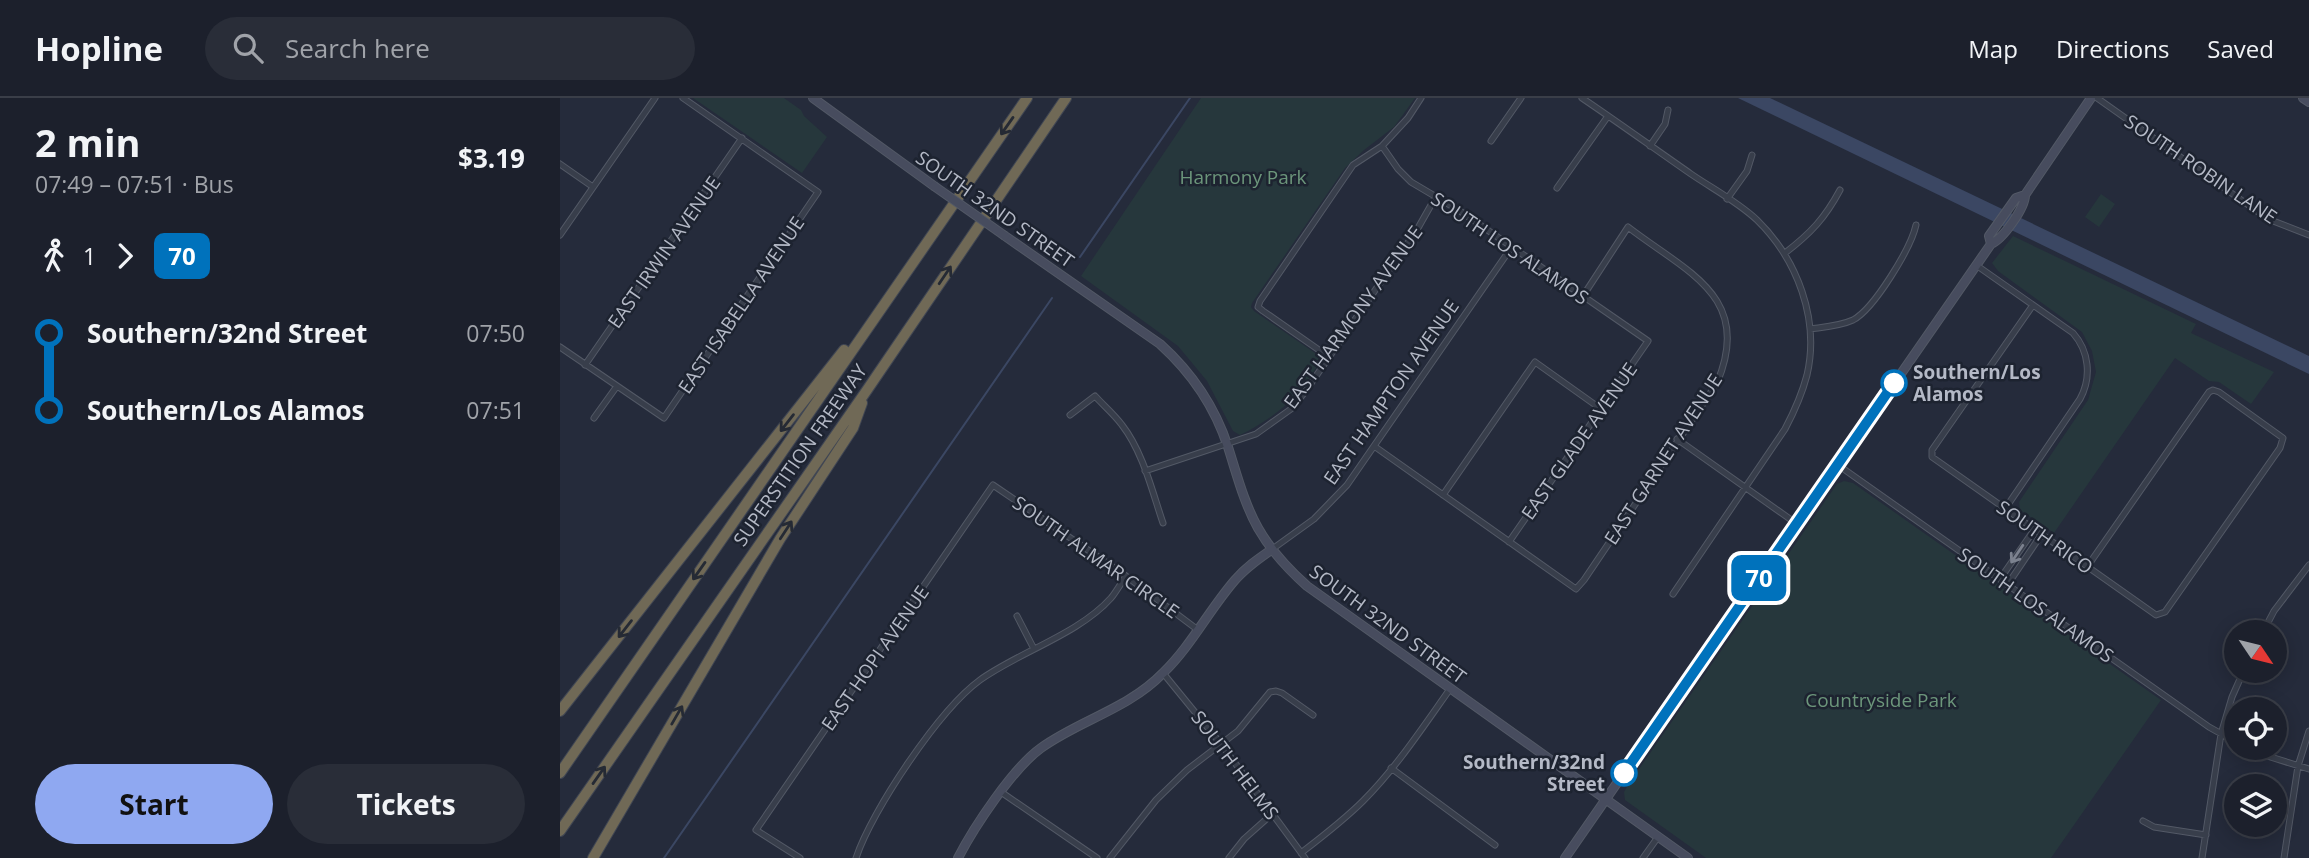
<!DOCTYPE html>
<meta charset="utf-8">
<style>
:root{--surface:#1c202c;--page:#292d38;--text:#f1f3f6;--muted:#a0a3a9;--line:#3a3e48;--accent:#8fa8f1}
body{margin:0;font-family:"Open Sans",sans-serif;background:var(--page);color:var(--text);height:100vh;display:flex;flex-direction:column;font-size:26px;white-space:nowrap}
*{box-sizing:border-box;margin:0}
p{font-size:23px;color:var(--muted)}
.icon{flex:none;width:38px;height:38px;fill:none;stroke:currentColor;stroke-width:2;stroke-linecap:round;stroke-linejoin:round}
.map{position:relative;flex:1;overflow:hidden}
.drawer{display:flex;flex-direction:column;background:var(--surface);width:560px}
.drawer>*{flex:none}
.badge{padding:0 14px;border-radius:10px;font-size:24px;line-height:46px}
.needle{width:46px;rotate:125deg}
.controls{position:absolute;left:1664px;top:522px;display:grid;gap:14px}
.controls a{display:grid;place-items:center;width:63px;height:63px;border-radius:50%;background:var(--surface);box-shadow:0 4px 18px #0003,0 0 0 2px var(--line);font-size:35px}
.map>.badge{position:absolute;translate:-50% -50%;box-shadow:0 0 0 4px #fff}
.legs{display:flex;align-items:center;gap:10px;height:77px;padding:0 35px;font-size:23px}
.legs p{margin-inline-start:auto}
.summary{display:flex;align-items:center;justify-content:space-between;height:119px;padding:0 35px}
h1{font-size:38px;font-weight:700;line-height:52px}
.primary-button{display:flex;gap:14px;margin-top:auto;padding:14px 35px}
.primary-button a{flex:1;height:80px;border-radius:42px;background:var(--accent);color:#111;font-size:28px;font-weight:700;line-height:80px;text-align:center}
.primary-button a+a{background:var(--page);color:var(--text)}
ul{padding:0 35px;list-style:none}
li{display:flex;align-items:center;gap:24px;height:77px;font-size:26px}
li i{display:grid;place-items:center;width:10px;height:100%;margin:0 9px;background:currentColor}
li i::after{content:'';width:18px;height:18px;margin:-9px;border:5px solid;border-radius:50%;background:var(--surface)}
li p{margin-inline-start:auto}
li:first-child i{background:linear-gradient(#0000 50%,currentColor 0)}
li:last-child i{background:linear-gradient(currentColor 50%,#0000 0)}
header{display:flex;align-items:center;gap:42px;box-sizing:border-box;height:98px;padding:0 35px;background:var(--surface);border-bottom:2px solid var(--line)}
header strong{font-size:33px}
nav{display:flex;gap:38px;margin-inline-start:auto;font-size:24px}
.search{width:490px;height:63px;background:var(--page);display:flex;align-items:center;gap:18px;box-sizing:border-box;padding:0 24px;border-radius:38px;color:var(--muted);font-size:26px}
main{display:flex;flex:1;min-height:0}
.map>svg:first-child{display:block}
</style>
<header>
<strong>Hopline</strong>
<div class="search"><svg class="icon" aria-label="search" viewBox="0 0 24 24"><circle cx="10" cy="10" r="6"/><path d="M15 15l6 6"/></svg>Search here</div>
<nav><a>Map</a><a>Directions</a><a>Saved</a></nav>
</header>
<main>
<section class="drawer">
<div class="summary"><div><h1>2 min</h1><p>07:49 – 07:51 · Bus</p></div><b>$3.19</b></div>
<div class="legs"><svg class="icon" aria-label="walk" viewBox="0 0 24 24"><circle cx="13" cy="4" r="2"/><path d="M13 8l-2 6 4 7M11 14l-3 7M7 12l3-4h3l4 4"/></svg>1<svg class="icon" aria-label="forward" viewBox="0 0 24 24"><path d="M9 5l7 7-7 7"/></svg><b class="badge" style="background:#0072bc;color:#fff">70</b></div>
<ul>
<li><i style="color:#0072bc"></i><b>Southern/32nd Street</b><p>07:50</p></li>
<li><i style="color:#0072bc"></i><b>Southern/Los Alamos</b><p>07:51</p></li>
</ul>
<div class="primary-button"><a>Start</a><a>Tickets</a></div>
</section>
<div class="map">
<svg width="1749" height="760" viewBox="0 0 1749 760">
<rect width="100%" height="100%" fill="#252b3b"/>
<path fill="#26373c" d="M133,0H224L241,12L244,18L267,39L242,75Z
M641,0H855L834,29L804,52L785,70L692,205L691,209L694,213L755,255L760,261C746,295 713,321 680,337L673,333L647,283L618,248L521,178Z
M1541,96L1555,106L1539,129L1525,119Z
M1453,138L1636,226L1631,235L1714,274L1691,306L1659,284L1649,283L1615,260L1494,435L1460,412L1459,404L1528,302L1536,274L1532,253L1522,234L1438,173L1432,165Z
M1284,383L1293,385L1601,602L1491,760H1146L1065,702L1064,694L1070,684L1277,386Z"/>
<path fill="#3b4763" d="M1178,0H1210L1749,258V276Z"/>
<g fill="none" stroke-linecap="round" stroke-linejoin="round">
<path stroke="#3b4763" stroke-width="2" d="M520,159L630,0
M104,760L492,200"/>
<g stroke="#535966" stroke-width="7">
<path id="street" d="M1022,0C1059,25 1095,51 1131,76C1153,91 1178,104 1197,122C1237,161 1260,221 1247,277C1242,296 1234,314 1225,331L1113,496
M1537,0L1708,121L1749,137
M931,43L961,0
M822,48L838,71L851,84L900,113L1088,243L949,444
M1090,48L1105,26L1108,12
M0,66L33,89
M997,90L1048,18
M1167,101L1187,73L1192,57
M0,137L95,0
M1225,155C1251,135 1265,120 1280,92
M1416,167L1513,235C1529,253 1532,279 1520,301L1445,411
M1473,207L1372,352V359L1596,517L1605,514L1720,350L1723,340L1659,294L1653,292L1649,294L1527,469
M1250,231C1264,229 1280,228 1293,222C1314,211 1351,150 1356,127
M0,249L104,320L258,94L123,0
M769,259L703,213L698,209L700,203L793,67L822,48L848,20L861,0
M25,267L182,40
M510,317L535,298C543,307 554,316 562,327C583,354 592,393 603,425
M34,320L57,288
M1117,341L1237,426
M814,348L1016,491L1024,482L1157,285C1194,198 1126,174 1068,129L1023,198
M1278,367L1649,629L1676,644
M585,373L696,336L731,311L745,294L858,130L875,100
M883,397L975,264L1041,311
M711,452L754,421L787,387L951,150
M1440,481L1474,432
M1448,486L1481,437
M457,518L474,551
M1703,534L1714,513L1749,467
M603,575L661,646L745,760
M1688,649L1704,657L1749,671
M831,670L935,747
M441,694L537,760
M1583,723L1594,729L1646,737
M741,755C763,738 784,722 803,703C836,670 863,629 890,591
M240,760L196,732L433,387L566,478L638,532
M296,760C312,712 379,612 420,582C459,554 519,536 551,500C556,494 561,485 566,478
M550,760L596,702L627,672L678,633L710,594L716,593L722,595L753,617
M669,760L684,741L712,716
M1083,760L1098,739
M1642,760L1661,636L1672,599L1684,572
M1724,760L1738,668L1749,633"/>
</g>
<g stroke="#535966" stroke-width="10">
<path id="secondary" d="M253,0L374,88
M1743,0L1749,4
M445,138L600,246C631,274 655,309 668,349C677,377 684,405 698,430C711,453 728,471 747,488L1128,760
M1431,146L1429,138L1456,100L1465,97L1531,0
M398,760C414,729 453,670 481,650C520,622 568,611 603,575C631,548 649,512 675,482C685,470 698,461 711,452
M1005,760L1431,146C1443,141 1465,110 1465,97"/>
</g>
<g stroke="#404653" stroke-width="12">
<path id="highway" d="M0,613L284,252
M0,675L467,0
M0,733L307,292L506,0
M33,760L220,441L293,330L302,305"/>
</g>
<use href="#street" stroke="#383e4b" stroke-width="5"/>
<use href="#secondary" stroke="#474c5e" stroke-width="8"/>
<use href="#highway" stroke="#706956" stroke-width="10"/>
<g stroke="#535966" stroke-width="10" stroke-linecap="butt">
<path id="secondary-bridge" d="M374,88L445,138"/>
</g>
<use href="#secondary-bridge" stroke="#474c5e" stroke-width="8"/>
</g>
<defs><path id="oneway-shaft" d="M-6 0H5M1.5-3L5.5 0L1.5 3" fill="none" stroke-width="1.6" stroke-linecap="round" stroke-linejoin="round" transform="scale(1.75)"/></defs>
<g stroke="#252a34">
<use href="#oneway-shaft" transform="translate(447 28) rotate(125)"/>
<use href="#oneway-shaft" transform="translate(385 177) rotate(-56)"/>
<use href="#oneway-shaft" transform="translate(227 325) rotate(128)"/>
<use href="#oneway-shaft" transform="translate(226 432) rotate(-57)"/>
<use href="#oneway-shaft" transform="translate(139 473) rotate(125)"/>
<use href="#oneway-shaft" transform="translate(65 531) rotate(128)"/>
<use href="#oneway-shaft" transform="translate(117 617) rotate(-60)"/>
<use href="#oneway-shaft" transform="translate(39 677) rotate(-55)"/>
</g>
<use stroke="#7c828f" href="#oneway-shaft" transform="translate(1457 456) rotate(124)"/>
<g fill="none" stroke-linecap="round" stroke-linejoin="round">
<g stroke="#fff" stroke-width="16">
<path id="line-1" d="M1064,675L1334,285"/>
</g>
<use href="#line-1" stroke="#0072bc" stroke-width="10"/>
</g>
<g fill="#fff" stroke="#0072bc" stroke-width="3.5">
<circle cx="1334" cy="285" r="12"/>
<circle cx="1064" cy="675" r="12"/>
</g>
<g text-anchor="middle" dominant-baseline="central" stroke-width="5" stroke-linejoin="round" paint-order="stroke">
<g font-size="19" fill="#b4b9c6" stroke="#1d2330">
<text transform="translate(1641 71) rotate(34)">SOUTH ROBIN LANE</text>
<text transform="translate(435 111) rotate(35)">SOUTH 32ND STREET</text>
<text transform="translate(950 150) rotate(34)">SOUTH LOS ALAMOS</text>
<text transform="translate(104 154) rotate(-55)">EAST IRWIN AVENUE</text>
<text transform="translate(181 207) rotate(-56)">EAST ISABELLA AVENUE</text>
<text transform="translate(793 219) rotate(-54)">EAST HARMONY AVENUE</text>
<text transform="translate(831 294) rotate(-55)">EAST HAMPTON AVENUE</text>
<text transform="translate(1019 343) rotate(-55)">EAST GLADE AVENUE</text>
<text transform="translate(240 357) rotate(-55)">SUPERSTITION FREEWAY</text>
<text transform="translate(1103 361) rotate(-57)">EAST GARNET AVENUE</text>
<text transform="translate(1485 439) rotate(35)">SOUTH RICO</text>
<text transform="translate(536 459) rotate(35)">SOUTH ALMAR CIRCLE</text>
<text transform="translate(1476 507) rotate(35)">SOUTH LOS ALAMOS</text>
<text transform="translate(828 526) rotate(36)">SOUTH 32ND STREET</text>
<text transform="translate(315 560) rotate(-55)">EAST HOPI AVENUE</text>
<text transform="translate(675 667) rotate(53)">SOUTH HELMS</text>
</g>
<g font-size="19" fill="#6c967b" stroke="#1d2330">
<text x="683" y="79">Harmony Park</text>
<text x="1321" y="602">Countryside Park</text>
</g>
<g font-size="19" font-weight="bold" fill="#b4b9c6" stroke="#1d2330" text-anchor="start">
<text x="1353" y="274">Southern/Los<tspan x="1353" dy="22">Alamos</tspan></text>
<text x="1045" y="664" text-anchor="end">Southern/32nd<tspan x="1045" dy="22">Street</tspan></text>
</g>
</g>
</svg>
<div class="controls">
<a><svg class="needle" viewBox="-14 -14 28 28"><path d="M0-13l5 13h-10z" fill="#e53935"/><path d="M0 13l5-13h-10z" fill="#a0a3a9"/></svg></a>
<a><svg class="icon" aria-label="locate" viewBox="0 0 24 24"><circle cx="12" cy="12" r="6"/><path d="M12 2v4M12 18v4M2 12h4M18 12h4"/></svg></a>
<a><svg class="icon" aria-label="layers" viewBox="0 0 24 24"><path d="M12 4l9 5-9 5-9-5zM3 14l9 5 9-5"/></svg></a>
</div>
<b class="badge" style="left:1199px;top:480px;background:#0072bc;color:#fff">70</b>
</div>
</main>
